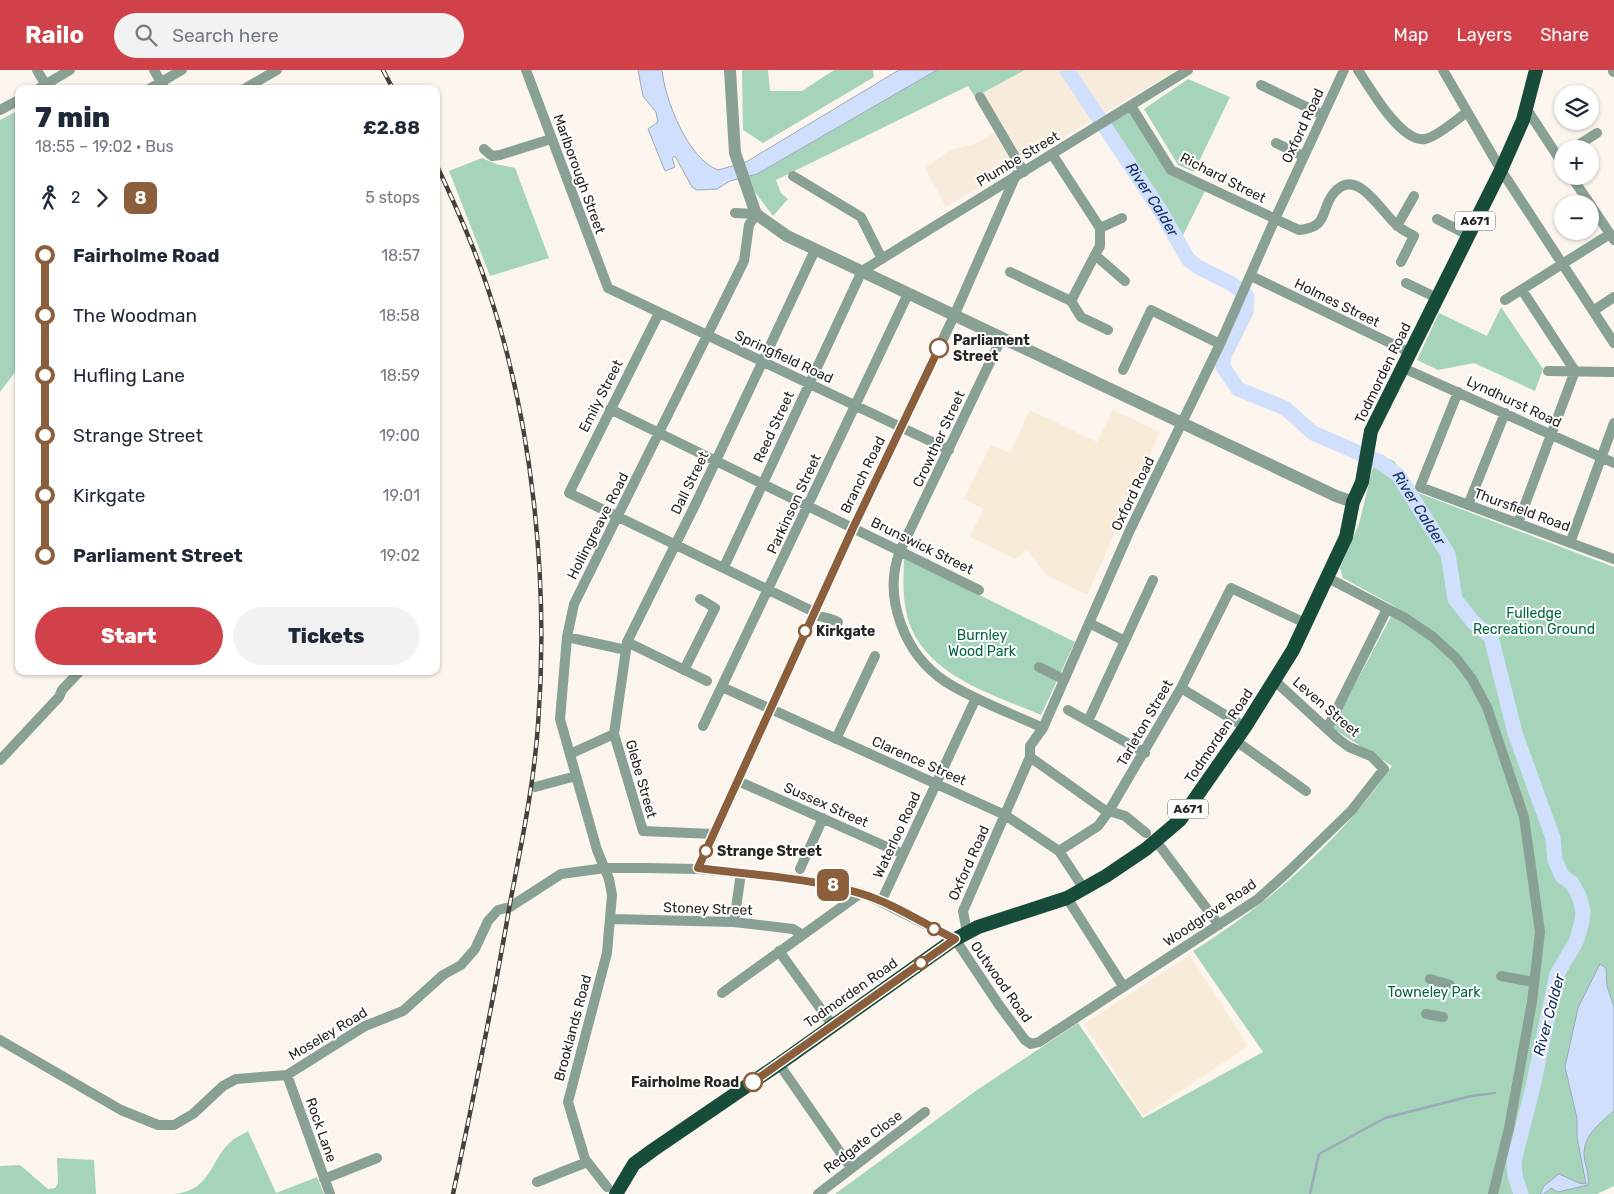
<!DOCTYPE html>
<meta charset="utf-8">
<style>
:root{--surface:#fff;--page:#f2f2f3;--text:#1f2937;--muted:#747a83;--accent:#d1414a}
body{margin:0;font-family:Rubik,sans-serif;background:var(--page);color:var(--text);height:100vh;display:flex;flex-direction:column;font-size:19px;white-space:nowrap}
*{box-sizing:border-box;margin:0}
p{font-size:16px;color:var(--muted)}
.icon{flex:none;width:28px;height:28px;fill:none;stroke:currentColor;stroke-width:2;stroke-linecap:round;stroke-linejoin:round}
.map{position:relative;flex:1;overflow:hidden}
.details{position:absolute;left:15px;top:15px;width:425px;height:590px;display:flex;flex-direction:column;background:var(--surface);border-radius:10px;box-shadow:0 1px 4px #0004}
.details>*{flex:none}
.badge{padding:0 10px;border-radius:8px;font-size:18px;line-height:32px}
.controls{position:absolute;left:1554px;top:15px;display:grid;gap:10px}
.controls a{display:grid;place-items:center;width:45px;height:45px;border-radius:50%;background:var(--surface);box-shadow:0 1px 4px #0004;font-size:25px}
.map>.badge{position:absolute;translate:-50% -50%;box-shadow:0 0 0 2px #fff}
.legs{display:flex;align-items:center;gap:8px;height:55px;padding:0 20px;font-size:16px}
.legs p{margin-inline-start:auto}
.overview{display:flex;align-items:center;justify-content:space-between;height:85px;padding:0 20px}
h1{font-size:28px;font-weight:800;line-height:38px}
.primary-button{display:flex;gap:10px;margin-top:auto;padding:10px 20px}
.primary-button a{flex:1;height:58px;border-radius:30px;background:var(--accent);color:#fff;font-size:20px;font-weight:800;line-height:58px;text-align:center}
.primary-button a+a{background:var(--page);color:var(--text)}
ul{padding:0 20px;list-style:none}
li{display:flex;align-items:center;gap:18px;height:60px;font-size:19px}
li i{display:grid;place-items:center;width:8px;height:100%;margin:0 6px;background:currentColor}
li i::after{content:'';width:12px;height:12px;margin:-6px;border:4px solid;border-radius:50%;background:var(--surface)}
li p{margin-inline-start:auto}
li:first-child i{background:linear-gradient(#0000 50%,currentColor 0)}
li:last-child i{background:linear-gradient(currentColor 50%,#0000 0)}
header{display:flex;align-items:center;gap:30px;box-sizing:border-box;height:70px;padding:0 25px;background:var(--accent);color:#fff}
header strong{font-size:24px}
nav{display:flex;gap:28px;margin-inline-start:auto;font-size:18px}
.search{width:350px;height:45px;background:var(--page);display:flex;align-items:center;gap:12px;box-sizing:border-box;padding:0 18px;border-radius:28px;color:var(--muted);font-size:19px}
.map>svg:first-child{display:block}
</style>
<header>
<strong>Railo</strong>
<div class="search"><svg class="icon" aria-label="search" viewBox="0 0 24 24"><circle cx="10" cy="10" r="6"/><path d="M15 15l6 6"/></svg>Search here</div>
<nav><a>Map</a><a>Layers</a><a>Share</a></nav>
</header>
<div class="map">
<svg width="1614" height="1124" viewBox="0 0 1614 1124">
<rect width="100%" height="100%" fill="#fcf5ed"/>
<path fill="#f7ebdc" d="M1025,0H1177L946,137L925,98L950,80L978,73L995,62L975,27Z"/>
<path fill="#f8ebd7" d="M1030,340L1097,372L1113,340L1160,362L1087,525L1046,505L1027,480L1015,489L970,467L983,439L964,429L991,375L1010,383Z
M1190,885L1248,976L1143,1046L1084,954Z"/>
<path fill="#a6d4bb" d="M742,0H768L770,21H802L834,0H873L874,7L763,73L743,60Z
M937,0H1025L975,27L968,16L776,110L781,123L788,129L773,146L755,122L749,105L757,104Z
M1188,9L1230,27L1194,102L1178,95L1144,39Z
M1131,38L1170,101L1206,119L1183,165L1107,53Z
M19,40V297L0,322V50Z
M482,88L496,94L515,98L549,188L490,206L449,101Z
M1501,237L1543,299L1535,321L1474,293L1438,300L1417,290L1439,243L1487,266Z
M1376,384L1394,391L1416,422L1614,497V1116L1597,1124H835L977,1020L1078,953L1143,1048L1263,982L1193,881C1270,833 1340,771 1392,696L1332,658L1396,537L1343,508L1340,498L1359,454Z
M904,488L1075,572L1041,645C995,625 935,609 912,560C902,538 903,511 904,488Z
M248,1061L276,1123L317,1107L324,1124H175C214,1119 209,1088 234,1069C238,1066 244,1064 248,1061Z
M57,1088L94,1090L96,1124H0V1096L20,1095L48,1119L55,1118L58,1113Z"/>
<path fill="#d0e0fc" stroke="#9ea8bb" d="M638,0H662C665,30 688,89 718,100L746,92L899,0H937L757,104L730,111L717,119L697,120L692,117L675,86L672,88L675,97L665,101L648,59L658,52L656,42L643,26Z
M1600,894L1606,898L1607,916L1614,937V1041C1601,1052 1584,1065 1584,1083C1584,1094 1590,1104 1588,1115L1558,1122L1551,1118L1544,1124H1540L1544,1116L1559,1104L1579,1113L1586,1114L1577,1067V1048L1565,997L1578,938Z"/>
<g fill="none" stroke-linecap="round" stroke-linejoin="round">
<path stroke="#9ea8bb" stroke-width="2.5" d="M1310,1124L1319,1084L1385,1048L1471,1026L1495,1023"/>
<path stroke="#d0e0fc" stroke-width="15" id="s1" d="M1067,0L1160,140L1188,189L1198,197L1232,214L1247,226L1246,242L1224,286L1223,297L1238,319L1285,338L1313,363L1380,392L1398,405L1448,484L1455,529L1473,552L1491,567L1515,663L1553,768L1555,790L1562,806L1572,813L1579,826L1583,841L1582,852L1576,872L1557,904L1532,1021L1514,1091L1515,1106L1521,1124"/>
<path stroke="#89a095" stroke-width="10" d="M37,0L48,19
M154,0L165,19
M526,0L608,218L949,380
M1358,0C1370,18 1401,73 1425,69C1435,68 1458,49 1467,42
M1443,0L1501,100L1614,273
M1261,15L1323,45
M38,19L70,0
M149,19L182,0
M244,19L277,0
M980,27L1024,102
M1131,36L1171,100L1299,160C1329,157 1320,141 1333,124C1357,94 1381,143 1398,156C1402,160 1409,163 1414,166L1401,192
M1526,38L1562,93
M0,40L19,30
M1276,73L1303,86
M484,79L492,86L500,85L551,69
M1572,79L1597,63
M1052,84L1100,158V176L1095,185L1125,211
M793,106L861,147L882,189
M1571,106L1590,134
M1590,134L1614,170
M735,143L756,144
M1437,149L1468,165
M1397,156L1414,126
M1100,158L1122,148
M1010,202L1071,231L1081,247L1108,260
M1251,206L1411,283
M1406,213L1437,228
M1505,230L1610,164
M1071,231L1095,185
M1593,241L1614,227
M659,243L569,423L814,542
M1001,269L900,481C882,528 905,585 946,612C976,631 1011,643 1043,658
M1401,297L1614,393
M1123,300L1151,240L1220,274
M1548,301L1614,302
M1458,322L1420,417L1614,489
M610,339L979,520
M1468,435L1505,343
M1518,453L1575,301L1522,220
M1570,473L1614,353
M724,497L862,201L1188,0
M1328,508L1405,548L1433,567L1456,588L1472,609L1487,637L1524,747L1540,862L1532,932L1509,1058L1493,1124
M813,544C822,548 829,547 838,552
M1089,553L1125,571
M567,567L626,580
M627,572L707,611
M1039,597L1063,609
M684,600L715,538L700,529
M722,617L1005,745L1059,781L1084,819
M1181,618L1245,657
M1068,640L1145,683
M1088,651L1153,510
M703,656L908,224
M1327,659L1387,539
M836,669L875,586
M1236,671L1306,721
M570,684L614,664
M1030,687L1103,739L1125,746L1146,763
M0,690L59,627L62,620L80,601
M738,711L903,784
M535,717L576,706
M713,764L643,761L614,664L626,580L627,572L696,433L815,180
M1156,771L1219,855
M1059,781L1098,756L1109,741L1181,618L1231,518L1305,553
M698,799L853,458L954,246L1016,105
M800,799L823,748
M1067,828L1123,916
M881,832L976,628
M611,849L734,852L793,859L803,865
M734,852L741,803
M967,862L963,841L1030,687V676L1043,658L1130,460L1220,274L1275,149L1344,0
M779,881L833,956
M1501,906L1534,912
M1430,909L1450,915
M722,923L861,823
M1426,944L1443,947
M0,970L121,1040L158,1055H174L193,1044L223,1016L236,1009L287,1005L365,956L403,941L443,905L461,895L475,879L488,851L498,840L510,837L561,804L605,798H644L698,799L788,808L832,815L861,823L881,832L955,869L999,935L1025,970L1031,974L1039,972L1258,829L1289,801L1351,741L1384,699L1371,686L1349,677L1337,668L1275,611
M779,994L851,1098
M287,1005L330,1124
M324,1109L377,1088
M537,1112L587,1092
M607,1117L585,1089L568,1032L607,883L612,825L609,809L597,780L560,649L567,567L574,534L744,191L749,155L756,144
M818,1124L925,1042"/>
<path stroke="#89a095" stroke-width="12" d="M730,0L735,83L756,144L787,166L1336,426L1353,432
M1614,0V1"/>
<path stroke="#174c3a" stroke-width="14" d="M616,1124L634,1094L653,1080L779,994L952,871L978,857L1067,828L1106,806L1146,779L1180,750L1245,657L1293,580L1346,467L1353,432L1362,412L1371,361L1501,100L1523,50L1536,0"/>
<g stroke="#45423d" stroke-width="4.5">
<path id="rail" d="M383,0L393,19
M436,94C455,134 473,174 487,216C533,351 549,513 538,655C534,713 522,771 511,828C494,927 474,1026 453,1124"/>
</g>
<use href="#rail" stroke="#fff" stroke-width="2.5" stroke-dasharray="8" stroke-linecap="butt"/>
</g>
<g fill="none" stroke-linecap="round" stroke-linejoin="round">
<g stroke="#fff" stroke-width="11">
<path id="line-1" d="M753,1012L955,869C924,854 893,833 859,823C807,807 751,805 698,798L853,458L939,278"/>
</g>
<use href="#line-1" stroke="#8b5e3c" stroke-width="8"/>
</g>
<g fill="#fff" stroke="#8b5e3c" stroke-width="2.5">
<circle cx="939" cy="278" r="9"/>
<circle cx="805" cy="561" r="6"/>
<circle cx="706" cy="781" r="6"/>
<circle cx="934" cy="859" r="6"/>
<circle cx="921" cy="893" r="6"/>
<circle cx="753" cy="1012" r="9"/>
</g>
<g text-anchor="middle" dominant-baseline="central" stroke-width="4" stroke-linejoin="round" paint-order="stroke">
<g fill="#fff" stroke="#686764" stroke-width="1">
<rect x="1455" y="141.5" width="40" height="19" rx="4"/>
<rect x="1168" y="729.5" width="40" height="19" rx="4"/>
</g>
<g font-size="12" font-weight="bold" fill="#282622">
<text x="1475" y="151">A671</text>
<text x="1188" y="739">A671</text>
</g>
<g font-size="14" fill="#282622" stroke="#fff">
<text transform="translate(1303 56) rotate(-65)">Oxford Road</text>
<text transform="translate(1018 89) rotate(-31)">Plumbe Street</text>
<text transform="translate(579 104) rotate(70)">Marlborough Street</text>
<text transform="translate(1223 108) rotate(27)">Richard Street</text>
<text transform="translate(1337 233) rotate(26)">Holmes Street</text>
<text transform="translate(784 287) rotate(25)">Springfield Road</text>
<text transform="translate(1383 303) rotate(-64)">Todmorden Road</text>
<text transform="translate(601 326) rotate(-63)">Emily Street</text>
<text transform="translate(1514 332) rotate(25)">Lyndhurst Road</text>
<text transform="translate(774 357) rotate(-65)">Reed Street</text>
<text transform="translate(939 369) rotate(-65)">Crowther Street</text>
<text transform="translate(863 405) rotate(-64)">Branch Road</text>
<text transform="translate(690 413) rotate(-64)">Dall Street</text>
<text transform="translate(1133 424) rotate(-64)">Oxford Road</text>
<text transform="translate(794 434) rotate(-65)">Parkinson Street</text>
<text transform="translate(1522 440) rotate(20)">Thursfield Road</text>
<text transform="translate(598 456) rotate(-63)">Hollingreave Road</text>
<text transform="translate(922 476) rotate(26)">Brunswick Street</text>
<text transform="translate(1326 637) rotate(41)">Leven Street</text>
<text transform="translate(1145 653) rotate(-60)">Tarleton Street</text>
<text transform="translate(1219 666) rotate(-56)">Todmorden Road</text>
<text transform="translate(919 691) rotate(24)">Clarence Street</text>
<text transform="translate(641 709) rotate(74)">Glebe Street</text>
<text transform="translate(826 735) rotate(24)">Sussex Street</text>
<text transform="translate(897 765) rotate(-65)">Waterloo Road</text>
<text transform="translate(969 793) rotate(-66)">Oxford Road</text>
<text transform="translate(708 839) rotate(2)">Stoney Street</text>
<text transform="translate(1210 843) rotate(-34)">Woodgrove Road</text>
<text transform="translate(1001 912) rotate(55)">Outwood Road</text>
<text transform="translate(851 923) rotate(-35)">Todmorden Road</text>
<text transform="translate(573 958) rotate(-75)">Brooklands Road</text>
<text transform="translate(328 964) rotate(-31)">Moseley Road</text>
<text transform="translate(321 1060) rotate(71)">Rock Lane</text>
<text transform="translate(863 1072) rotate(-37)">Redgate Close</text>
</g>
<g font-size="14" font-weight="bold" fill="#282622" stroke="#fff" text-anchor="start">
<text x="953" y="270">Parliament<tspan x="953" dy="16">Street</tspan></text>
<text x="816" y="561">Kirkgate</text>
<text x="717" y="781">Strange Street</text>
<text x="739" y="1012" text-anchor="end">Fairholme Road</text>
</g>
<g font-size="14" fill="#006543" stroke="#fff">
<text x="1534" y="543">Fulledge<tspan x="1534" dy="16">Recreation Ground</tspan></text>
<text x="982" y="565">Burnley<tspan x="982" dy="16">Wood Park</tspan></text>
<text x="1434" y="922">Towneley Park</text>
</g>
<g font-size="15" font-style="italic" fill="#112f63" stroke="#fff">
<text stroke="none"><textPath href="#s1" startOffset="155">River Calder</textPath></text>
<text stroke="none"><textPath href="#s1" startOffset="620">River Calder</textPath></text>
<text transform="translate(1549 945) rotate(-75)">River Calder</text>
</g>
</g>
</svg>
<div class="controls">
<a><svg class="icon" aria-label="layers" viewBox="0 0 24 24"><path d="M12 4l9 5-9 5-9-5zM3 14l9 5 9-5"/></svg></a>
<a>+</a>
<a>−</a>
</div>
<b class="badge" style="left:833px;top:815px;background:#8b5e3c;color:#fff">8</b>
<section class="details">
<div class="overview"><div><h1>7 min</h1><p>18:55 – 19:02 · Bus</p></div><b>£2.88</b></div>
<div class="legs"><svg class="icon" aria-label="walk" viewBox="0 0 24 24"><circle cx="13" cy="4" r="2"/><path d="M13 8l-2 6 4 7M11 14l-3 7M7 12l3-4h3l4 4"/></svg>2<svg class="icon" aria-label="forward" viewBox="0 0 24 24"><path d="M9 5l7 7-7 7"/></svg><b class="badge" style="background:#8b5e3c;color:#fff">8</b><p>5 stops</p></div>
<ul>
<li><i style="color:#8b5e3c"></i><b>Fairholme Road</b><p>18:57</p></li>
<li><i style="color:#8b5e3c"></i><span>The Woodman</span><p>18:58</p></li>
<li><i style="color:#8b5e3c"></i><span>Hufling Lane</span><p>18:59</p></li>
<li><i style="color:#8b5e3c"></i><span>Strange Street</span><p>19:00</p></li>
<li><i style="color:#8b5e3c"></i><span>Kirkgate</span><p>19:01</p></li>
<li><i style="color:#8b5e3c"></i><b>Parliament Street</b><p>19:02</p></li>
</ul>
<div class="primary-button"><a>Start</a><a>Tickets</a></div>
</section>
</div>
